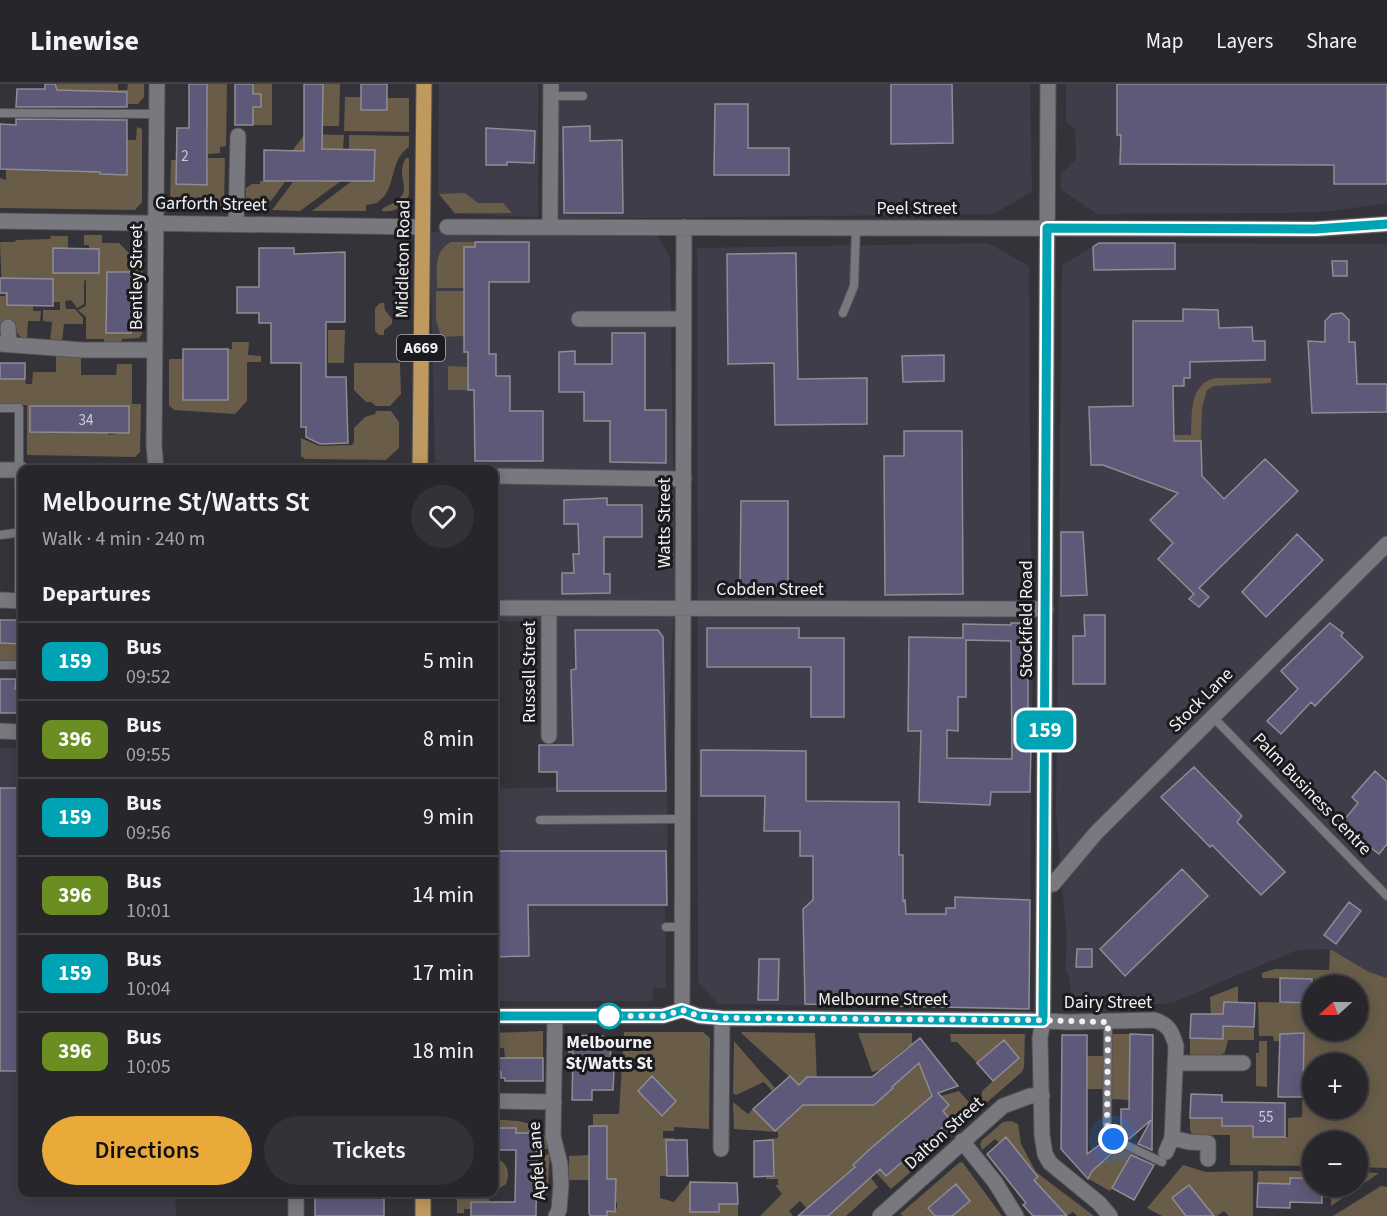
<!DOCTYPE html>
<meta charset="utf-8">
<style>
:root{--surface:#27262b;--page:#333237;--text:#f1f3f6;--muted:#a4a5a9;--line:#434347;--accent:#eaaa39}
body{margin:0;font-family:"Source Sans 3",sans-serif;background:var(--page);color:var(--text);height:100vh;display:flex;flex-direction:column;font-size:22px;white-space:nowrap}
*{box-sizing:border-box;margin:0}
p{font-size:20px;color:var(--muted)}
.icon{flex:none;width:33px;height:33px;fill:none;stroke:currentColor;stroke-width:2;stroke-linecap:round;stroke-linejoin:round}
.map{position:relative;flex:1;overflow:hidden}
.panel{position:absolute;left:18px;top:381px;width:480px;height:732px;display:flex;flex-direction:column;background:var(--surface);border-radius:12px;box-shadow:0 3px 15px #0003,0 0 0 2px var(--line)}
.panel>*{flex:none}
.badge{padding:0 12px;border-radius:9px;font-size:21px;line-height:39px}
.needle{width:39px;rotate:249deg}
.fabs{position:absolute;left:1302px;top:891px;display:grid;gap:12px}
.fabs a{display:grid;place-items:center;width:66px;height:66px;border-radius:50%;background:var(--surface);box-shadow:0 3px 15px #0003,0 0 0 2px var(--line);font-size:30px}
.you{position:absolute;width:30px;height:30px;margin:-15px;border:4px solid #fff;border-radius:50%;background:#1a73e8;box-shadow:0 0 0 9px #1a73e833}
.map>.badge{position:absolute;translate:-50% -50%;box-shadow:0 0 0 3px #fff}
h2{padding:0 24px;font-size:22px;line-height:54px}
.round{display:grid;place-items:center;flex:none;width:63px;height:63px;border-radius:32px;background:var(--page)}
.overview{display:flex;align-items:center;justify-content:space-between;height:102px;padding:0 24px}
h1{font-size:28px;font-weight:600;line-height:45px}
.button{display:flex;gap:12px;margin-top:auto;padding:12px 24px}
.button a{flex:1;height:69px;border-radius:36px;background:var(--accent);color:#111;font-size:24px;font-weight:600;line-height:69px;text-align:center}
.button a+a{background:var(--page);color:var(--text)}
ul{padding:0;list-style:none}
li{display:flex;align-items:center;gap:18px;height:78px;padding:0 24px;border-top:2px solid var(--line)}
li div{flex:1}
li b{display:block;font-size:22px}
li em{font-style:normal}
li .badge{min-width:66px;font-weight:700;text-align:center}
header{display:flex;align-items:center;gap:36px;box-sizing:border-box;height:84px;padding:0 30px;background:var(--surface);border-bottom:2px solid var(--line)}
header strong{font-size:28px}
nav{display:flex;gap:33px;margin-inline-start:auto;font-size:21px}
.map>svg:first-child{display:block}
</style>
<header>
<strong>Linewise</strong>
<nav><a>Map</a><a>Layers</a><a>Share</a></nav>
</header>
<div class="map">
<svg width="1387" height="1132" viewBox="0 0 1387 1132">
<rect width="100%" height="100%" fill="#343339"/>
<path fill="#3f3d49" d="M439,0H538V133L454,130L438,110Z
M559,0H1030L1032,108L993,130L559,135Z
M1066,0H1387V119L1333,127L1286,129L1097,130L1061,106V90L1076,75L1075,46L1066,38Z
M534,147H655L670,173L675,501L667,660L668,822L665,823L666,904H653V917H494V705L556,703L558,539L494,537V386L435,385L430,148Z
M988,159L1029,182L1031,510L1033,541L1029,925L718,920L698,898L697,164Z
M1099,159L1387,160V894L1369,888L1330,865L1297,866L1174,918L1162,920L1072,922L1069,891L1065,886L1067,858L1056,729L1062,181Z
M0,664H22V1108L175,1109L176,1132H0Z"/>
<path fill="#695c49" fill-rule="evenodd" d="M53,0H118V6H127L128,0H144V13L138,20H128V8L53,6Z
M207,0H227L226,62L220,63V69L208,70V45L190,44L189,31H207Z
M253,0H272V41H253V23L261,10H253Z
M323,0H340L339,42H322Z
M345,13H361L362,26H387V14H409V48L344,47Z
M137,43L142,45V118L135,126L0,124V94L6,96V75L0,53L136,56Z
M305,50L344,51L343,66L292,67Z
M349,51L409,52V63C393,73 395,93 387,108C385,112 380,116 377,119L366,121V127H312L352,97H374L375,66H349Z
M208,74H225L224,124L221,126H176L170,118L171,76H177L176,100L207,101Z
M406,74H409V111C404,122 395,129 382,127L383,124C422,108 392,96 406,74Z
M321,96L341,97L300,127L272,126L293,98H321Z
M260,97L285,98L264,126L245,125L246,104L252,100H260Z
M465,109L478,119H503L512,129H455L439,110Z
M84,151H102V159H119L130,170L136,164H143L142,250L139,254L122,255L121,260H104V255H86V233L78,226L86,222V196L84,197V220L77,224L71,216L65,217L66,225H75L83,234V240H64L62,258L50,257L52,238L43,237V226H60V218H53V195L7,194V221H33V227H41L40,237H28L27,255C17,253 16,248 16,239H1L0,242V212H5V208L2,207L0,158H14L17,156L50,155L51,152H68V165L99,189V165H89V161H84ZM107,188H132V198L135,199V209H132V230H136V239H131V249H106Z
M451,158H475V163H464V193L488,204H437C437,186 433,168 451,158Z
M436,207H464V252L441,253L436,235Z
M380,219H384L385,226L392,235V240L384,246V251H379L375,247V224Z
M328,246H345L344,279H328Z
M232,258H249L248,271L261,272V278H247V317L235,330L174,326L169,321V275H183L228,315V265H232Z
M56,270L81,272V291H116L117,280H132V320H141L140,368L135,373L27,371V321H0V295H25L26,300H32L33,288H56ZM83,322H129V348L109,351Z
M354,279H400L401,310L390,322H376L371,318H366L354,306Z
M448,282L468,283V306H448Z
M1216,294H1271V299L1214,302L1207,306L1202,324L1201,357H1178L1174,383V351H1191C1192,330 1189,299 1216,294Z
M376,327H391L399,338V364L386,376L305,375L301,372V354L319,362L352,361L354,358V344L365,333L375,330Z
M0,559L22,560V578L0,577Z
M1330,865L1369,888L1387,894V1084L1358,1083V1058H1312V1082L1230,1081V1051H1192L1190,1045V1034H1222V1042H1253V1053H1288V1034L1302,1033L1304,950H1280V957H1274L1273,952H1259L1258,918L1312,919V946H1358V902L1325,901V895L1262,894V889L1275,885L1329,886ZM1312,980H1358V1024H1312Z
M1238,902V918H1224L1223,931H1211L1210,913Z
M1223,942L1254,943V956H1228L1225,968L1220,972H1192L1190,969V954L1222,955Z
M543,947V974H505L504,964H494V949Z
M624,948H703L710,954L709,1045L674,1043V1047H663V1054H674V1056L666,1057L667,1092H660V1114L674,1118L690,1098V1128H719V1120H738V1132H606V1127L614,1128L617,1124V1119L613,1117L616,1095H607V1042H593V1030H619ZM652,993L676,1017L662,1031L638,1007Z
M742,948L815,949L818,1021H876V1001L888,1009L893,1004L886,996L893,1001L921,978L908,962L880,986L872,988L858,949H912V962L941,997L928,1003L931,1012L939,1009L941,1012L959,1007L978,1028L945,1057L937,1048L917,1063L927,1074L891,1105L863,1075L833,1103L845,1117L871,1094L878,1103L846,1132H828L835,1125H807L800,1117L789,1127L793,1132H760L782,1110L775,1101H778V1095H766L767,1092H774L767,1055L778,1054V1048L734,1045L733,1018L748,1030L753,1025L772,1044L796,1028L805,1007L741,949Z
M950,950H1025L1024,983L1022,988L985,1020L981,1016L982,1007L1019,974L1004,957L977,979L957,958H951Z
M1112,950H1130L1129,1016L1112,1015Z
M734,957L775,1004L772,1007L764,998L736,1011L733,1009Z
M1259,957H1267V1003L1256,1002V969H1259Z
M1086,972H1103L1104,1005H1085Z
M499,1036C521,1036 544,1038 549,1064L537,1067V1049H516L515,1044H499Z
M1011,1037L1018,1040L1021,1060L1036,1088L1094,1132H1077L1073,1128L1066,1132L1031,1099L1038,1093L995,1055L982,1066L980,1060L982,1056L1003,1038Z
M1123,1063L1139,1071L1110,1107L1087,1094L1100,1075L1103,1078Z
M550,1069L547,1111H536L537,1075Z
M588,1071L590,1087L589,1096H569V1072Z
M494,1073C507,1078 511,1088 506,1100L494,1108Z
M960,1078L963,1079L1002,1132H952L970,1117L956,1100L928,1124L935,1132H903L900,1130Z
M1183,1081L1206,1088L1253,1087V1132H1229L1224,1127L1217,1132H1194L1206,1122L1189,1101L1172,1114L1186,1132H1162L1147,1124Z
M1258,1087H1312V1094H1290V1100L1258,1099Z
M1358,1088L1379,1089L1331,1122V1103L1358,1102Z
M1381,1102L1387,1103V1132H1333Z
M452,1109H476L481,1112L489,1114V1117H471V1125H464V1129H457V1117Z"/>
<path fill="#5e5979" stroke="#8e8d94" stroke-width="1.5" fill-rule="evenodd" d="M45,0H55L57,6L127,8V23H16L17,5H45Z
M189,0H207V101L176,100L177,44H189Z
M235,0H253V10H261V23H253V41H235Z
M304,0H323L322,65L375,66L374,97H264V66L304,67Z
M361,0H387V26H361Z
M891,0H952L953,59L891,60Z
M1117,0H1387V100H1334V81L1120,80L1121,51H1117Z
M715,20H748V64H789V91H714Z
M16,35L127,36V91L100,90V88L0,85V40L16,41Z
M590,42V57L622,56L623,129H564L563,43Z
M486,44L535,47L534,79L507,78V81H486Z
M475,158H529V198H489V270H496V292H510V327H543V377H475L474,306H468V268H464V163H475Z
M1099,159H1175V185L1094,186L1093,163Z
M53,164L99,165V189H53Z
M259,164H294V170L345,168V238H326V293H346L348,359L320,360L306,353V343H301V279H271V239H259V229H237V203H259Z
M796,169L798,295L867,294V340L775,341L774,279L728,280L727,170Z
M1332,177H1347V192H1333Z
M107,188H132V198H135V239H131V249H106Z
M0,194L53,195V222L7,221V209H0Z
M1183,225L1218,226L1219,244L1252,243L1253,257H1265V276L1190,278V294H1184V302H1173L1174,357H1201L1202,392L1224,415L1265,375L1298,407L1199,504L1209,513L1199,523L1189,515L1194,510L1158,475L1173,459L1150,436L1178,409L1103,381H1091L1089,323L1133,322V237H1183Z
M1342,229L1349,236V258H1355L1357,300H1387V328L1312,329L1308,257L1325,258V237L1332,230Z
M612,249H645V326H666V379L610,378V337H584V308H559V268L575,267V280H612Z
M183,265H228V316H183Z
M944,271V297L903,298L902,272Z
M0,279H25V295H0Z
M30,322H129V349L30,348Z
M904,347H962L963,510L885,511L884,372H904Z
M607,414V421H642V453H604V490H610V509L562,510V489H574L573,470H579L578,440H564V416Z
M741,417H788V502H740Z
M1061,448H1083L1087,511L1061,512Z
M1297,450L1323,476L1266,533L1242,508Z
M1084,531H1105V600H1073V552H1085Z
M0,536H22V560L0,559Z
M1011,539H1031V594H1028V660H1031L1030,708H991L990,721L919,718L921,647H908L909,553L963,554V540L1011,541ZM966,556L1011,557L1012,675L947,674V646L958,647V613H966Z
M1330,539L1343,549L1341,552L1363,573L1315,622L1311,618L1281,650L1267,637L1298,605L1281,587Z
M707,544H799V554H844V633H811V583H707Z
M575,546H658L663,553L666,707H557V688H539V661H573L571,586L576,585Z
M0,595H16L15,605H22V629H0Z
M701,666L806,667V717L899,718V771H903V817L905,816L906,830H946V824H955V813L1030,816L1029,925L805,920L803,825L813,816V772H800V747H764L765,712H701Z
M1194,683L1242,732L1237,738L1285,788L1261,811L1212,761L1210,763L1161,713Z
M1375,687L1387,698V760L1379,770L1340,741L1358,719L1352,713Z
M0,704H22V987H0Z
M494,767H666L667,821H528L529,872L494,873Z
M1182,785L1208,812L1125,892L1100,865Z
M1349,818L1361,827L1336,860L1324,851Z
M1077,865H1092V883H1076Z
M759,875H779L778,916H758Z
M1280,894L1312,895V919L1280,918Z
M1224,918L1255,919L1254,943L1223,942V955L1190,954L1191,930H1223Z
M1304,949L1303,1013H1278L1280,950Z
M1130,950L1153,951L1152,1066L1138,1060L1151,1036L1129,1055L1116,1048L1121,1044V1025H1129Z
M569,951L603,952V957H611L610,987H614L613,1006H592V1016H572L573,968H569Z
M1062,951H1087V1070L1106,1056L1118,1064L1092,1087L1088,1095L1061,1065Z
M920,954L958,1002L938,1009L949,1021L943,1027L951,1036L886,1092L880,1085L828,1132H798L855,1083L853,1081L870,1065L932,1012L919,979L892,1003L893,1004L874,1021H803L775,1047L753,1025L790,992L799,1001L807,993H872Z
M1004,956L1019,974L993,997L977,979Z
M494,974H543V997H505V994H501V988H494Z
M652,992L676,1017L662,1032L638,1007Z
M1191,1010L1222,1011V1018L1285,1019V1053H1253V1042H1222V1034H1190Z
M589,1042H607V1095H616L615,1128L607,1127V1132H590L589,1129Z
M499,1044H516V1049H537L536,1132H471V1118H515L516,1066H494V1052H499Z
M1006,1053L1038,1093L1034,1096L1067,1132H1033L1023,1121L1026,1119L987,1070Z
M666,1056H687L688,1092H667Z
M773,1056L774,1092L754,1093V1057Z
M1131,1071L1154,1081L1134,1116L1112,1104Z
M1290,1094H1312V1102H1322V1119L1290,1118V1124L1257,1123L1258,1099L1290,1100Z
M690,1098L737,1099L738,1120H719V1128H690Z
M956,1100L970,1117L952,1132H935L928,1124Z
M1189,1101L1214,1132H1186L1172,1114Z
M315,1108H384V1132H315Z"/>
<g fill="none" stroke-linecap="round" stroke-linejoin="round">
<g stroke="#535357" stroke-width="10">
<path id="service" d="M551,12H583
M0,29L156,30
M843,229L854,202L856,144
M0,324H19V517
M0,451L22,448
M0,581H22
M1212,632L1387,812
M540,736L682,735
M666,843H683
M1108,938L1107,1040L1110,1051L1113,1055L1162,1078"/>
</g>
<g stroke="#535357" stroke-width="17">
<path id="minor" d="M236,140L238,52
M550,142L551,0
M447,143L1315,145L1387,140
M579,235H684
M8,243L9,260
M0,260L82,266H155
M156,386L154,361L157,0
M494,392L684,395
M0,516L22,517
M494,524L1046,525
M0,647L22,648
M549,652V524
M1045,801L1053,800L1096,749L1387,460
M682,926L684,143
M494,932H663L682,926L699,932L722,934L1025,936L1069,938L1155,936C1169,941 1172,948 1176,962L1172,1054
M555,932L553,1052L560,1080L561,1101L559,1126L556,1132
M1176,979H1243
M497,1017L554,1018
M962,1057L995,1098L1016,1132
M721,1065L722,934
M1166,1068L1172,1054L1189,1058L1208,1059V1075
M296,1132V1108
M880,1132L1003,1022L1030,1012H1042"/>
</g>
<g stroke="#535357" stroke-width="17">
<path id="tertiary" d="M1048,0L1043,937L1040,954L1042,1051L1045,1070L1050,1079L1099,1119L1110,1132
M0,137L422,143
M0,386H22"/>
</g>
<g stroke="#535357" stroke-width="17">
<path id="primary" d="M420,386L424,0
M423,1108V1132"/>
</g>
<use href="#service" stroke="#79787f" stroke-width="8"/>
<use href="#minor" stroke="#79787f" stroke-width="15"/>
<use href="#tertiary" stroke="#79787f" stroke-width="15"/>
<use href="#primary" stroke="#bf995d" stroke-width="15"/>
</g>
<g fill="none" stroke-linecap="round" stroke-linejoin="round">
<g stroke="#fff" stroke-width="14">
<path id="line" d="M494,932H663L682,926L699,932L722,934L1043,937L1047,144L1315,145L1387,140"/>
</g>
<use href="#line" stroke="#00a3b4" stroke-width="9"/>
<path stroke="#f1f1f5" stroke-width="6" stroke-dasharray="0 10.8" d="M609,932H663L682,926L699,932L722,934L1025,936L1108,938L1107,1040L1110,1051L1113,1055"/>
</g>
<circle fill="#fff" stroke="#00a3b4" stroke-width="3" cx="609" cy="932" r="12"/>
<g text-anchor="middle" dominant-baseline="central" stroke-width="6" stroke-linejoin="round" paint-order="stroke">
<g font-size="15" fill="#cccbd6">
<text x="185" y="72">2</text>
<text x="86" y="336">34</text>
<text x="1266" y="1033">55</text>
</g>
<rect fill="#1b1b1e" stroke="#b1b1b4" stroke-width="1.5" x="397" y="251" width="48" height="26" rx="4.5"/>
<g font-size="16" font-weight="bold" fill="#f1f1f5">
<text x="421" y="264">A669</text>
</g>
<g font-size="18" fill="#f1f1f5" stroke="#1b1b1e">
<text transform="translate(211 120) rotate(1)">Garforth Street</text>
<text x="917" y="124">Peel Street</text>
<text transform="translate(403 175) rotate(-89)">Middleton Road</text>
<text transform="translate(136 193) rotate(-90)">Bentley Street</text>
<text transform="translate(664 439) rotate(-90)">Watts Street</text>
<text x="770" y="505">Cobden Street</text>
<text transform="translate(1026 535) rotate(-90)">Stockfield Road</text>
<text transform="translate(529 588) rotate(-90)">Russell Street</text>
<text transform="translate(1201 616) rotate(-45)">Stock Lane</text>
<text transform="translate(1312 710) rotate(46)">Palm Business Centre</text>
<text x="883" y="915">Melbourne Street</text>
<text x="1108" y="918">Dairy Street</text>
<text transform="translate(944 1049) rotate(-42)">Dalton Street</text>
<text transform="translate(537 1077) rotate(-94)">Apfel Lane</text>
</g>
<g font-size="18" font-weight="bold" fill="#f1f1f5" stroke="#1b1b1e">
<text x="609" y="958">Melbourne<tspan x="609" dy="21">St/Watts St</tspan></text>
</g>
</g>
</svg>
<div class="fabs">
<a><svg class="needle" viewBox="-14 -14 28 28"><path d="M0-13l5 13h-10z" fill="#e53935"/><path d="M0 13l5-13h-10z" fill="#a4a5a9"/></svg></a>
<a>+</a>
<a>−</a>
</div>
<div class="you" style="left:1113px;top:1055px"></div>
<b class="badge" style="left:1045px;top:646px;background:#00a3b4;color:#fff">159</b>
<section class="panel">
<div class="overview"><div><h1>Melbourne St/Watts St</h1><p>Walk · 4 min · 240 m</p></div><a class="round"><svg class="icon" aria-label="heart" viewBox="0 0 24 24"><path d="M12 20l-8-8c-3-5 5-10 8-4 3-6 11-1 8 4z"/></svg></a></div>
<h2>Departures</h2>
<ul>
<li><span class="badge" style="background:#00a3b4;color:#fff">159</span><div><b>Bus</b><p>09:52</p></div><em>5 min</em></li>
<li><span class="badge" style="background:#6b8e23;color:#fff">396</span><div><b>Bus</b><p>09:55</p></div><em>8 min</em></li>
<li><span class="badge" style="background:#00a3b4;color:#fff">159</span><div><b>Bus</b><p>09:56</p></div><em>9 min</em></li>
<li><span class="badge" style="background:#6b8e23;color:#fff">396</span><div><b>Bus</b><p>10:01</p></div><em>14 min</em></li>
<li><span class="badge" style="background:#00a3b4;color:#fff">159</span><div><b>Bus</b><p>10:04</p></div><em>17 min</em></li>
<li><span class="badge" style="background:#6b8e23;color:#fff">396</span><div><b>Bus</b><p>10:05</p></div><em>18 min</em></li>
</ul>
<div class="button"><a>Directions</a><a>Tickets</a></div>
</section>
</div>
